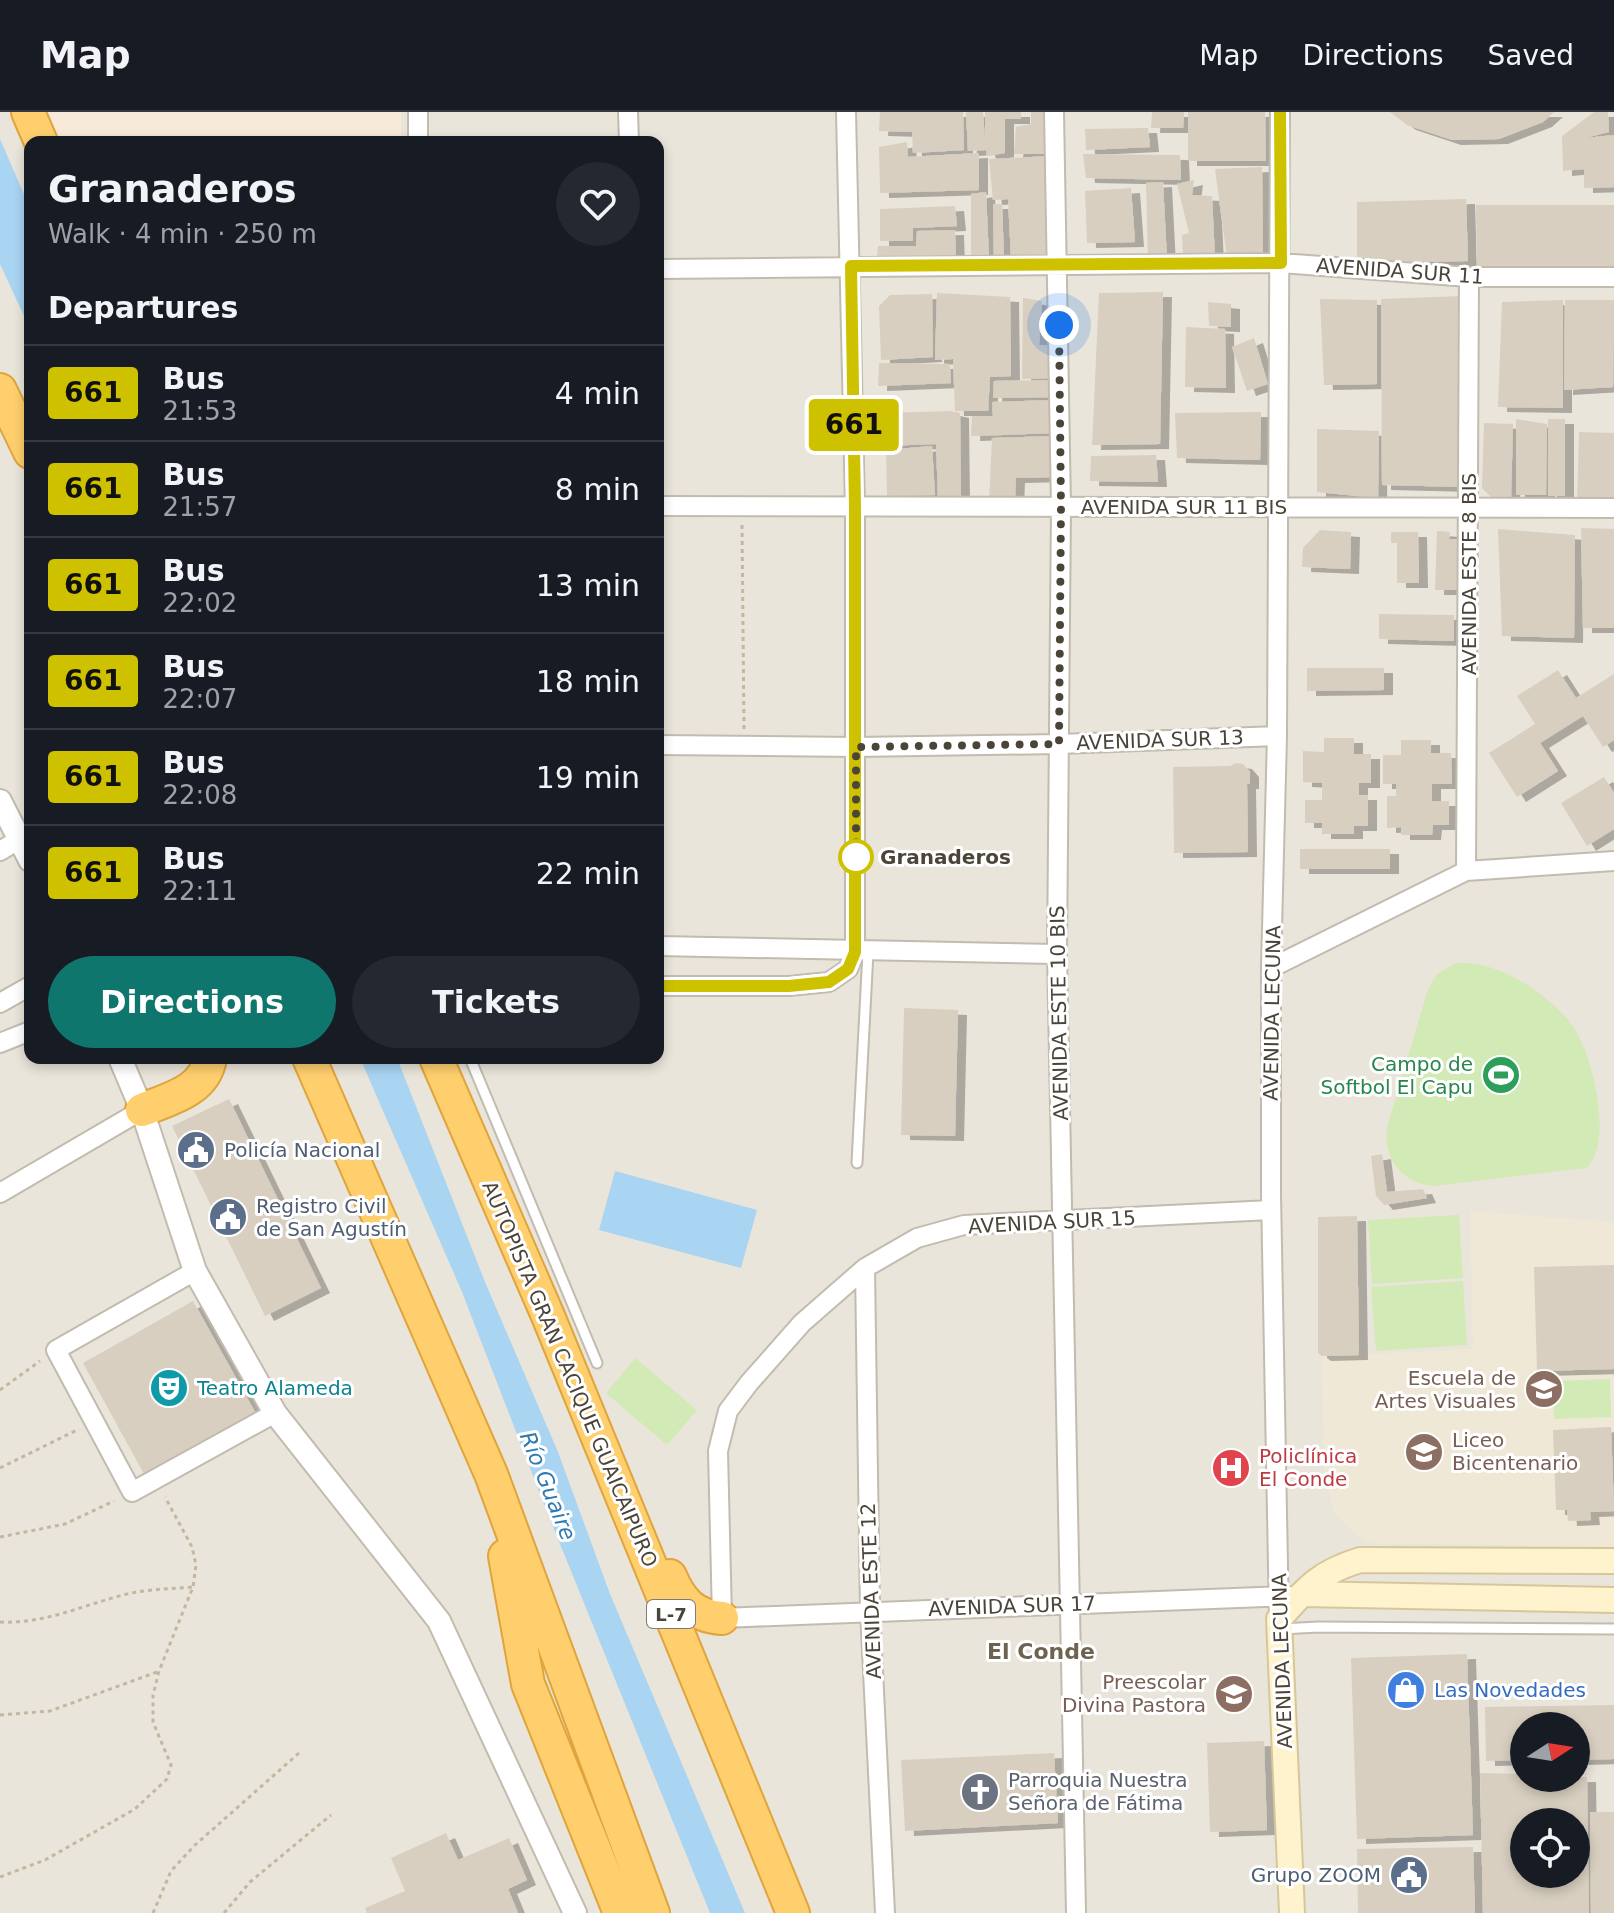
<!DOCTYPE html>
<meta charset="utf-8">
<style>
:root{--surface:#171b24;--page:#242831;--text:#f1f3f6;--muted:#9ea1a6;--line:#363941;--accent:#0f766e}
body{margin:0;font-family:"DejaVu Sans",sans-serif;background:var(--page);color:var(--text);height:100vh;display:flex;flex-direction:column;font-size:30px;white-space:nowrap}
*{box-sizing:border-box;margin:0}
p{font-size:26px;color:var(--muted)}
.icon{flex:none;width:44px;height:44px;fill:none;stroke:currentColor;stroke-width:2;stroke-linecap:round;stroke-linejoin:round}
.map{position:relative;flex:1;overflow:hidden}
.sheet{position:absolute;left:24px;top:24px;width:640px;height:928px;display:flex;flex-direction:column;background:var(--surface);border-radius:16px;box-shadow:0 4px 12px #0003}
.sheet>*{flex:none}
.badge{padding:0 16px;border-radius:6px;font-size:28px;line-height:52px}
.needle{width:52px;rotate:78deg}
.buttons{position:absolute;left:1510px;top:1600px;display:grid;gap:16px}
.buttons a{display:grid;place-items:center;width:80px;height:80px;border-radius:50%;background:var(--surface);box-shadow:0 4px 12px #0003;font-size:40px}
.you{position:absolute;width:40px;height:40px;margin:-20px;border:6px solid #fff;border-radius:50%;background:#1a73e8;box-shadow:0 0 0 12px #1a73e833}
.map>.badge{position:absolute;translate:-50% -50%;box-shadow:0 0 0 4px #fff}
h2{padding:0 24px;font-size:30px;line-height:72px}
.round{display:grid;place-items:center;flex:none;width:84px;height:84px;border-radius:42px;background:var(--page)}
.summary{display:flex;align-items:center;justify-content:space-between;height:136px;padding:0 24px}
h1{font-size:38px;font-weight:700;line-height:60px}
.cta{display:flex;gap:16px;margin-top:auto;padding:16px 24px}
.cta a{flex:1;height:92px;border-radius:48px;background:var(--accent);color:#fff;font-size:32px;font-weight:700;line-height:92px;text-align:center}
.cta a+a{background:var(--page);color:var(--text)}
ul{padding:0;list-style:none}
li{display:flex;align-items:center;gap:24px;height:96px;padding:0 24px;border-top:2px solid var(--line)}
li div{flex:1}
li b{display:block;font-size:30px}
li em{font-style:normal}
li .badge{min-width:88px;font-weight:700;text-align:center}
header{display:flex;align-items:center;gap:48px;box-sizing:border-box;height:112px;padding:0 40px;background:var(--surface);border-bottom:2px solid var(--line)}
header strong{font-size:38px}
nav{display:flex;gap:44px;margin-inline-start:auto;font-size:28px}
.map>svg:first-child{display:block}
</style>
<header>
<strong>Map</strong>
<nav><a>Map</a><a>Directions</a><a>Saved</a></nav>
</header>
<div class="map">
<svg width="1614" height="1801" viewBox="0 0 1614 1801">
<defs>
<filter id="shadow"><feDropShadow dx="9" dy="5" stdDeviation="0" flood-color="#0004"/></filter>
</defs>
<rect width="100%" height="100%" fill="#f6f3ec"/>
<path fill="#eae5da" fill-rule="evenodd" d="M0,0H47L60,30H30V946H658V30H401V0H1614V1801H0ZM1524,1614H1576V1666H1524ZM1524,1710H1576V1762H1524Z"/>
<path fill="#f7ead8" d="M47,0H401V30H60Z"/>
<path fill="#efe8d6" d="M1470,1099L1614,1110V1435L1366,1431L1335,1402L1324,1364L1322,1244L1473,1237Z"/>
<path fill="#d2eab5" d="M1456,851C1497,848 1543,879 1569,909C1594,939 1614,1034 1586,1056L1434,1074C1403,1072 1383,1047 1387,1016L1428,877L1437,862Z
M1459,1103L1463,1166L1372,1172L1368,1108Z
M1463,1169L1467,1233L1376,1239L1371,1175Z
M635,1246L697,1298L667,1333L606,1281Z
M1610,1267L1611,1305L1554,1307L1553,1269Z"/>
<path fill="#a9d4f2" d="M0,27L30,96V217L0,152Z
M360,946H397L485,1170L558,1340L610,1482L745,1801H710L549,1405L462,1180Z
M615,1059L757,1098L741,1156L599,1118Z"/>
<path fill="#d8cfc1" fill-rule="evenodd" filter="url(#shadow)" d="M880,0H963L964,38L913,41L912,20L879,19Z
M966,0H983L985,28V0H1021V7H1005V41L987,44L986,38L968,39Z
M1031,0H1048L1051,15L1044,17V42H1014L1016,15L1031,12Z
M1152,0H1184L1183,16H1151Z
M1188,0H1265L1266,49H1188Z
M1390,0H1554L1543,10L1499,27L1452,28L1407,13Z
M1594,0H1608L1609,20L1585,26L1614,23V75L1584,76V57L1563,59L1562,24Z
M1148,16L1150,35L1086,38L1085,17Z
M907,30L908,45L979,41V78L880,81L879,35Z
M1083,42L1180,43L1181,68L1086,66Z
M1052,44L1053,147L1011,146L1008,87L993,88L989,47Z
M1262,55L1263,145L1227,146L1215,57Z
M1194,68L1192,83L1212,84L1215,146L1183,145L1182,123L1189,121L1177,72Z
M1163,70L1167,148H1148L1146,71Z
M1131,76L1135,130L1087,131L1085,79Z
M986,80L989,147L971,149V82Z
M1466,87L1468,149L1357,151V90Z
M993,92H1002L1004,146L994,147Z
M1476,93H1614V155H1477Z
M955,94L957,114L913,116V129H880V97Z
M955,118L956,150H882L877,146L878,134H916L917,119Z
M1163,180L1160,332L1092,333L1099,181Z
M937,181L1010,185L1011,264L990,265L988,299H955L953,247L935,248Z
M932,182L933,245L881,248L879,194L890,183Z
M1463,184L1464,375L1382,373L1381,187Z
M1023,186L1042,189L1039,233L1055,234L1057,266L1022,267Z
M1320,187L1377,188V272L1324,273Z
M1563,188V296L1498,295L1502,190Z
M1565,188H1614L1613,275L1564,278Z
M1208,190L1231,192V215L1209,214Z
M1186,215L1225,217L1226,276L1185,275Z
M1254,226L1268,272L1247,279L1232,235Z
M879,251L950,252L951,271L878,274Z
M1057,268L1058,285L993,286L994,269Z
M1057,288L1058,321L971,324L972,304H993L992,290Z
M951,299L960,301L961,385L938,386L936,332L883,334L884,301Z
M1261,300L1260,348L1177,346L1175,301Z
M1516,307L1547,312L1546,383H1516Z
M1548,307H1565V384H1548Z
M1484,311L1513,312L1511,386L1491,385L1482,376Z
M1317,317L1379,319L1378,386L1317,380Z
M1579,320L1614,321V391H1577Z
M1057,324L1056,365L1016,366L1015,388L989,389L992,326Z
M932,334L935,383L887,384L886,338Z
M1156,343L1158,370L1090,369L1091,344Z
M1581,416L1614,417V516H1583Z
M1498,417L1575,423L1574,526L1502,524Z
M1320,418L1351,420L1350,457L1302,455L1303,436Z
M1437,419L1450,420L1449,427H1458L1457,478H1435Z
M1391,420H1418L1419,471H1397V431H1391Z
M1379,502L1454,503V529L1379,527Z
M1307,556H1384V578L1307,579Z
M1558,558L1576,586L1614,562V628L1603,635L1583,604L1540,631L1558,659L1517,685L1489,641L1535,612L1517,584Z
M1324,626H1354V642H1371V671H1359V683H1368V714H1354V722H1322V711H1305V688H1322V671L1303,670V639L1324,640Z
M1401,628H1431V641H1451L1452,672H1432V689H1449V713H1433L1432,723H1401V715L1387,716V684H1396V672H1383V643H1401Z
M1236,651L1243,652L1250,660V672H1247L1248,740L1174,741L1173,655L1230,654Z
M1604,665L1614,681V717L1587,734L1561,691Z
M1300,737H1390V757H1300Z
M904,896L958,898L955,1024L901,1023Z
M229,987L321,1176L265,1204L172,1014Z
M1382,1042L1387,1080L1423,1077L1427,1086L1384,1093L1376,1084L1371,1044Z
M1357,1104L1359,1243L1322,1244L1318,1241V1105Z
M1614,1153V1257L1537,1259L1534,1155Z
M193,1189L255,1300L144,1362L83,1251Z
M1611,1315L1614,1399L1590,1400L1591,1408L1568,1409L1567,1398H1556L1553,1318Z
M1467,1542L1473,1723L1357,1727L1351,1546Z
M1614,1593V1647L1576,1648V1614H1524V1648L1486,1649L1485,1595Z
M1264,1629L1267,1718L1210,1720L1207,1631Z
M1054,1641L1058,1711L905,1719L901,1648Z
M1480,1661L1524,1662V1666L1587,1665L1589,1801H1483ZM1524,1710H1576V1762H1524Z
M1590,1700H1614V1801H1591Z
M446,1721L458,1748L509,1726L527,1768L508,1777L518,1801H367L365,1796L405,1779L391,1746Z
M1473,1735L1475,1801H1358L1357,1737Z"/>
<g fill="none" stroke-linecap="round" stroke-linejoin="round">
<g stroke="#c2bbae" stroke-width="13">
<path id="service" d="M470,946L597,1251
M857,1051L868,840
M1281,1517L1318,1515L1614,1517"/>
</g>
<g stroke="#c2bbae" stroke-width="22">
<path id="minor" d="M418,0V30
M628,0L629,30
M1054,0L1061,395L1057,842L1076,1801
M658,157L1281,151L1469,165H1614
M658,394L1614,396
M658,633L856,635L1059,632L1277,624
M0,739L20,727
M1466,759L1469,165
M658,834L1057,842
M1271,856L1466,759L1614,749
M658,874H789L829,870L848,857L855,840V395L846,0
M0,891L30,874
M0,931L30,919
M0,1081L142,998
M1271,1098L964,1113L917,1126L865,1156L802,1211L749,1271L728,1299L718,1339L722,1506L1288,1484
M865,1156L870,1499L885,1801
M195,1159L56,1238L132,1380L275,1301
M1279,1507L1271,1082V856L1277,624L1280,0"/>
</g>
<g stroke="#c2bbae" stroke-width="26">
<path id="tertiary" d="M0,689L30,748
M120,946L142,998L195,1159L275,1301L439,1509L575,1801"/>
</g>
<g stroke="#d6c79b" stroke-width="28">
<path id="secondary" d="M1302,1482L1614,1488
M1292,1801L1279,1507C1307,1476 1318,1461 1360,1448L1614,1449"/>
</g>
<g stroke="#e0a43c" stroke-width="36">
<path id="motorway" d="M28,0L41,30
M0,278L30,340
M309,946L491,1362L653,1801
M436,946L548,1204L793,1801
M142,998C169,987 205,979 210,946
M505,1444L528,1572L620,1801
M670,1464C681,1490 694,1504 722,1506"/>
</g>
<path stroke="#c4b79f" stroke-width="3" stroke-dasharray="4 4" stroke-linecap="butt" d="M742,413L744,617
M0,1278L40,1249
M0,1356L79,1317
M0,1425L65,1412L114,1389
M0,1510C44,1512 81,1494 123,1483C146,1477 169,1477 193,1475
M0,1603L50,1599L157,1560
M0,1765L45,1748L135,1697L167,1667L171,1653L153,1610V1583L159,1559L193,1475L196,1453L192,1435L165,1385
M153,1801L171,1759L195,1733L299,1641
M224,1801L250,1770L331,1703"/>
<use href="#service" stroke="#fff" stroke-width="9"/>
<use href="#minor" stroke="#fff" stroke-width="18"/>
<use href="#tertiary" stroke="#fff" stroke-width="22"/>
<use href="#secondary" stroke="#fff3cd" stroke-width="24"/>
<use href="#motorway" stroke="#ffcf6e" stroke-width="32"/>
</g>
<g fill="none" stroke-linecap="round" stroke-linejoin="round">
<g stroke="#fff" stroke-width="18">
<path id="line" d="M658,874H789L829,870L848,857L855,840V395L851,154L1281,151L1280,0"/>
</g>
<use href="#line" stroke="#cec200" stroke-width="12"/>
<path stroke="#4b4439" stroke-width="8" stroke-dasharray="0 14.4" d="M856,745V635L1059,632L1061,395L1059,213"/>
</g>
<defs>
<g id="stadium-disc" transform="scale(2)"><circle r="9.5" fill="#2e9e5b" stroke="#fff"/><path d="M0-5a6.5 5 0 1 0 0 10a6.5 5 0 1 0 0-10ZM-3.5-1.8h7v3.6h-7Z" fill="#fff"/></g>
<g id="civic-disc" transform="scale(2)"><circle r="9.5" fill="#5c6f8a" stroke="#fff"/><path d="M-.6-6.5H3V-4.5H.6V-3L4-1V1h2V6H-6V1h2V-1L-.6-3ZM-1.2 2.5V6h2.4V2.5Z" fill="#fff"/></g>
<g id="theatre-disc" transform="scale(2)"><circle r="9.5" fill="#0f9aa8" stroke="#fff"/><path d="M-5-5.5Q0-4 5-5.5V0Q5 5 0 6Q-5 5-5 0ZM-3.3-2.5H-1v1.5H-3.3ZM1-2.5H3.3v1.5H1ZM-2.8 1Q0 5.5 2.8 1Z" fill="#fff"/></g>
<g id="university-disc" transform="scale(2)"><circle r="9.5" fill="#8d6e63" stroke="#fff"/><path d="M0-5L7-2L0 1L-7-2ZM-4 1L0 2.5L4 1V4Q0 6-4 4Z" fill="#fff"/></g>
<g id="school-disc" transform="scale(2)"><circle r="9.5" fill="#8d6e63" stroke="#fff"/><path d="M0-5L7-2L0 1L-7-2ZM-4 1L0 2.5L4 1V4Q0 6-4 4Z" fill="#fff"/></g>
<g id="hospital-disc" transform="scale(2)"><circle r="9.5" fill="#e0444e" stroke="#fff"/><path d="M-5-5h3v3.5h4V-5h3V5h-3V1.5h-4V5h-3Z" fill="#fff"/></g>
<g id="shop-disc" transform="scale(2)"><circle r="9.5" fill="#3f7fe0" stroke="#fff"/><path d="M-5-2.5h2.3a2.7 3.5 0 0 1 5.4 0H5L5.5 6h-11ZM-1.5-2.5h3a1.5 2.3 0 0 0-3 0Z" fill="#fff"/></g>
<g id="church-disc" transform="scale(2)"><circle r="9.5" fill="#6b7280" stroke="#fff"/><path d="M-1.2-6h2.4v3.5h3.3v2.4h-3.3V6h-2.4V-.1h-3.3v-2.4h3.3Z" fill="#fff"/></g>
</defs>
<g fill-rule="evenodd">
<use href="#stadium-disc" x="1501" y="963"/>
<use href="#civic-disc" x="196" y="1038"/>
<use href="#civic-disc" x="228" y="1105"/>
<use href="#theatre-disc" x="169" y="1276"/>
<use href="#university-disc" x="1544" y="1277"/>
<use href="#school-disc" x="1424" y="1340"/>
<use href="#hospital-disc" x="1231" y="1356"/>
<use href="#shop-disc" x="1406" y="1578"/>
<use href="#school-disc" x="1234" y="1582"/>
<use href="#church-disc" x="980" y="1680"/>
<use href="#civic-disc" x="1409" y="1763"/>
</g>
<circle fill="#fff" stroke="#cec200" stroke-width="4" cx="856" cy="745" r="16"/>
<g text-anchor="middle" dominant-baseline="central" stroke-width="6" stroke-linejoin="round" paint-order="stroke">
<rect fill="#fff" stroke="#817c74" stroke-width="2" x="647" y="1488" width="48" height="28" rx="6"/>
<g font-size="18" font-weight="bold" fill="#4b4439">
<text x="671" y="1502">L-7</text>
</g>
<g font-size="20" fill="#4b4439" stroke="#fff">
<text transform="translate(1400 159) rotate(4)">AVENIDA SUR 11</text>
<text x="1184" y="395">AVENIDA SUR 11 BIS</text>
<text transform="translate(1469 462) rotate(-90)">AVENIDA ESTE 8 BIS</text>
<text transform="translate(1160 628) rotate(-2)">AVENIDA SUR 13</text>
<text transform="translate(1059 901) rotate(-91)">AVENIDA ESTE 10 BIS</text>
<text transform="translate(1272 901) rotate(-89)">AVENIDA LECUNA</text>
<text transform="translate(1052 1110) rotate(-3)">AVENIDA SUR 15</text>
<text transform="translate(570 1262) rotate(67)">AUTOPISTA GRAN CACIQUE GUAICAIPURO</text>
<text transform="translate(871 1479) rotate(-92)">AVENIDA ESTE 12</text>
<text transform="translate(1012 1494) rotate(-2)">AVENIDA SUR 17</text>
<text transform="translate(1282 1549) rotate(-92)">AVENIDA LECUNA</text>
</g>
<g font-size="20" font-weight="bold" fill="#4b4439" stroke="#fff" text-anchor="start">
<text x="880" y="745">Granaderos</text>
</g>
<g font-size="20" fill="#27864d" stroke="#fff" text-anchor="end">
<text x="1473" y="952">Campo de<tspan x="1473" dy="23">Softbol El Capu</tspan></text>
</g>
<g font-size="20" fill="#4e5e75" stroke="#fff" text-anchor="start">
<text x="224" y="1038">Policía Nacional</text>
<text x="256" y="1094">Registro Civil<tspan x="256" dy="23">de San Agustín</tspan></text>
<text x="1381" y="1763" text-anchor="end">Grupo ZOOM</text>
</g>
<g font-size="20" fill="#785e54" stroke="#fff" text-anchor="end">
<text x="1516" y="1266">Escuela de<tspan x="1516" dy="23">Artes Visuales</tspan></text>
<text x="1452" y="1328" text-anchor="start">Liceo<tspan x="1452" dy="23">Bicentenario</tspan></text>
<text x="1206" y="1570">Preescolar<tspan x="1206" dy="23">Divina Pastora</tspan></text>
</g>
<g font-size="20" fill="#0d838f" stroke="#fff" text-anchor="start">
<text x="197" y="1276">Teatro Alameda</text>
</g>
<g font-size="20" fill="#be3a42" stroke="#fff" text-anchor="start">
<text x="1259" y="1344">Policlínica<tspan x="1259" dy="23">El Conde</tspan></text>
</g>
<g font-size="20" fill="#366cbe" stroke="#fff" text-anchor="start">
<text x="1434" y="1578">Las Novedades</text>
</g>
<g font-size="20" fill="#5b616d" stroke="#fff" text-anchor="start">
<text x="1008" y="1668">Parroquia Nuestra<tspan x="1008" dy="23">Señora de Fátima</tspan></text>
</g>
<g font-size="22" font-style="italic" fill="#2e7ab2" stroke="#fff">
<text transform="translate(548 1374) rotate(68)">Río Guaire</text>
</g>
<g font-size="22" font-weight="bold" fill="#6e6250" stroke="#fff">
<text x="1041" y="1539">El Conde</text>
</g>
</g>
</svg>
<div class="buttons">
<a><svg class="needle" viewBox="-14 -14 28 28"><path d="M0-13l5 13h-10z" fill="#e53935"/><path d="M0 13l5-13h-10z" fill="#9ea1a6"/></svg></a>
<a><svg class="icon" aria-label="locate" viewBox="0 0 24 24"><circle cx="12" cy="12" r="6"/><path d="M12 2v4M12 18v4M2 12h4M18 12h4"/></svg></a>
</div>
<div class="you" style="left:1059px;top:213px"></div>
<b class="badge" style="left:854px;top:313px;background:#cec200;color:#111">661</b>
<section class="sheet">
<div class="summary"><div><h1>Granaderos</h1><p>Walk · 4 min · 250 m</p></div><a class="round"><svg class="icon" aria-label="heart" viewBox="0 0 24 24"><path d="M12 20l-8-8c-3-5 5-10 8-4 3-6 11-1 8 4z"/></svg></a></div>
<h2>Departures</h2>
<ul>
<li><span class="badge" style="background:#cec200;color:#111">661</span><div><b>Bus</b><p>21:53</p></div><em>4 min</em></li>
<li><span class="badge" style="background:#cec200;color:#111">661</span><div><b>Bus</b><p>21:57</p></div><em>8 min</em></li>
<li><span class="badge" style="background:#cec200;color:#111">661</span><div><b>Bus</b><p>22:02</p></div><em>13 min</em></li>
<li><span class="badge" style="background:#cec200;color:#111">661</span><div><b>Bus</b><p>22:07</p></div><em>18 min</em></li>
<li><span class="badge" style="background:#cec200;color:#111">661</span><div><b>Bus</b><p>22:08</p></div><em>19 min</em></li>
<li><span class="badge" style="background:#cec200;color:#111">661</span><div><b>Bus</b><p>22:11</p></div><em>22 min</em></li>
</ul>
<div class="cta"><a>Directions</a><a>Tickets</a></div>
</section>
</div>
